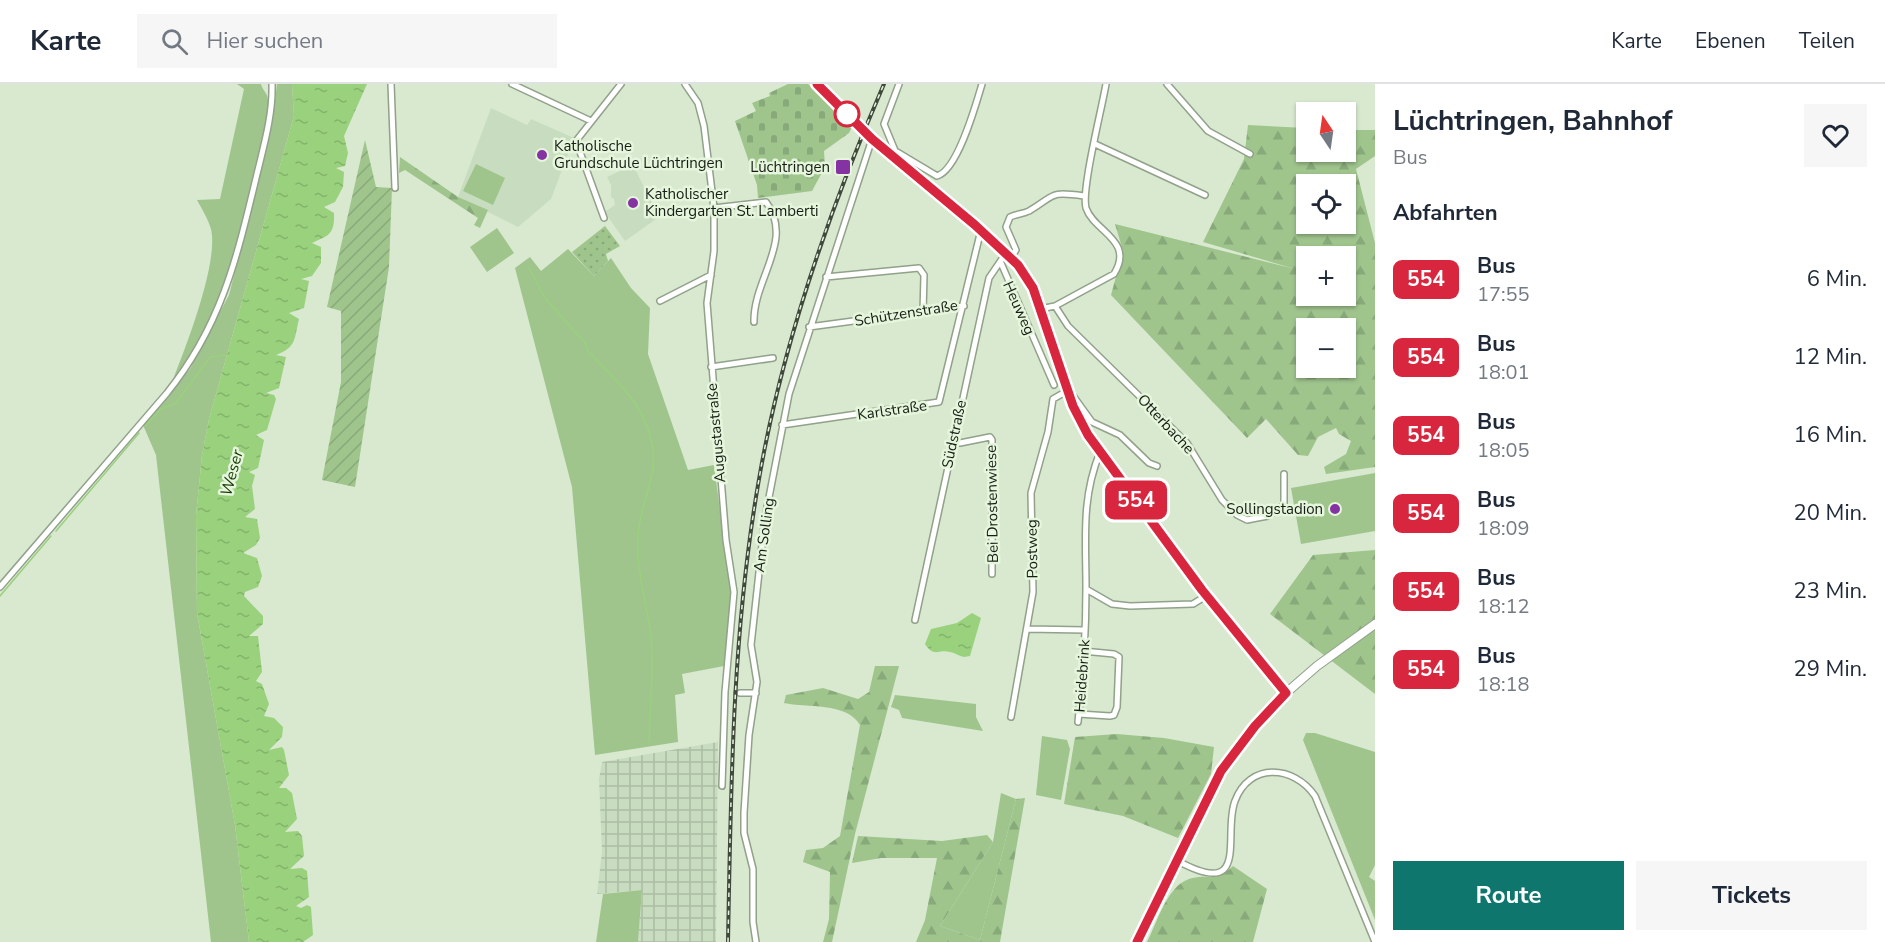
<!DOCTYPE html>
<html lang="de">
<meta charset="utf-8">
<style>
:root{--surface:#fff;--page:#f6f6f7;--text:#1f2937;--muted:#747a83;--line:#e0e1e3;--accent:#0f766e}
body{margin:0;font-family:"Nunito Sans",sans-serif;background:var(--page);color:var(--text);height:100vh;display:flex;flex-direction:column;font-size:22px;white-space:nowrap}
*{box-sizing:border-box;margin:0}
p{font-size:20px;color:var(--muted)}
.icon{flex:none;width:33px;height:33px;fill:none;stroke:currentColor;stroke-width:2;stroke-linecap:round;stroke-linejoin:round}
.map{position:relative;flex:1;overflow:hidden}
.drawer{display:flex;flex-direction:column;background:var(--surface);width:510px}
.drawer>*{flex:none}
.badge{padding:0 12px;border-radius:9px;font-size:21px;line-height:39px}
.needle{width:39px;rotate:347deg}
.controls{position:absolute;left:1296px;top:18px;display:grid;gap:12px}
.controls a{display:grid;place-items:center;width:60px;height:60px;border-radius:0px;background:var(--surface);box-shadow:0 2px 4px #0004;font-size:30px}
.map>.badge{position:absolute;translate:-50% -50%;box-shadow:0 0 0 3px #fff}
h2{padding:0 18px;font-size:22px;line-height:54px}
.round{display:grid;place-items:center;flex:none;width:63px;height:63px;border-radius:0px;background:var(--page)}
.headline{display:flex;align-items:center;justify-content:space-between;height:102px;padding:0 18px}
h1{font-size:28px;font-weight:700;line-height:45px}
.primary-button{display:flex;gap:12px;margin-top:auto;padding:12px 18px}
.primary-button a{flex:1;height:69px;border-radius:0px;background:var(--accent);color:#fff;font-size:24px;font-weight:700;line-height:69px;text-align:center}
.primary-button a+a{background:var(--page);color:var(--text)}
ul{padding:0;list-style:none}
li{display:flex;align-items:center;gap:18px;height:78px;padding:0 18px}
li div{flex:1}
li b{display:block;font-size:22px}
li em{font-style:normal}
li .badge{min-width:66px;font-weight:700;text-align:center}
header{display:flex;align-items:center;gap:36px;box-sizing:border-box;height:84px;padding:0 30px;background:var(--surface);border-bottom:2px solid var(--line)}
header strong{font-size:28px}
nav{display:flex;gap:33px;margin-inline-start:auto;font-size:21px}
.search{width:420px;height:54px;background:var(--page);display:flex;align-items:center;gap:15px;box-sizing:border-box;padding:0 21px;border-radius:0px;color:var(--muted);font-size:22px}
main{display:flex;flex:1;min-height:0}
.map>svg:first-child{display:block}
</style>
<header>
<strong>Karte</strong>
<div class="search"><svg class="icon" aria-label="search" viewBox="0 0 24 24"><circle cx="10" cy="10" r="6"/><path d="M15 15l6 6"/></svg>Hier suchen</div>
<nav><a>Karte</a><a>Ebenen</a><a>Teilen</a></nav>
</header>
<main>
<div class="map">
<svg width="1375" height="858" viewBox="0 0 1375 858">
<defs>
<pattern id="industrial-grid" width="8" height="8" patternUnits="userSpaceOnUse" patternTransform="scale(1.5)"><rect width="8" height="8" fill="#c8ddbf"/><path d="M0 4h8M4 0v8" fill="none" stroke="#abbda3"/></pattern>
<pattern id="forest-firs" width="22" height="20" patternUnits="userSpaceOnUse" patternTransform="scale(1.5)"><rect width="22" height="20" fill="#9fc58d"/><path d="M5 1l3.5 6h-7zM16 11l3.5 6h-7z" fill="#88a979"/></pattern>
<pattern id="cemetery-stones" width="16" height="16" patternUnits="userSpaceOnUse" patternTransform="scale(1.5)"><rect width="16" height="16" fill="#9fc58d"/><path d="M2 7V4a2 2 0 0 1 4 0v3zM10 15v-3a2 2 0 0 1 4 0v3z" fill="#88a979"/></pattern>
<pattern id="park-dots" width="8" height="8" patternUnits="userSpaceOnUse" patternTransform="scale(1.5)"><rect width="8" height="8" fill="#9fc58d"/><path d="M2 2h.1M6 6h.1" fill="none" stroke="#88a979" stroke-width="1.8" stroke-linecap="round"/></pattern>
<pattern id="garden-furrows" width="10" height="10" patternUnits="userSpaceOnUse" patternTransform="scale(1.5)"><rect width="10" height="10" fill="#9fc58d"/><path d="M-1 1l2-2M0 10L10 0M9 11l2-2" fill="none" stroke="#88a979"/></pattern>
<pattern id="water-ripples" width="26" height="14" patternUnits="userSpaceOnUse" patternTransform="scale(1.5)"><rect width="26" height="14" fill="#99d17d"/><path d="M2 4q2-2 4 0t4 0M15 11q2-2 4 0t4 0" fill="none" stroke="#83b36b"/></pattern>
</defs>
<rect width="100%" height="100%" fill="#d8e9d0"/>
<path fill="#c8ddbf" d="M491,24L527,41L531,35L574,54L551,115L518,143L458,113Z
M633,81L659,133L625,157L606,130V127L615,121L614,115L611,113V101L607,93Z"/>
<path fill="url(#industrial-grid)" d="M718,658L716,858H638L642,806L597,810L602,768L599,695L602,678Z"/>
<path fill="#9fc58d" d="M237,0H261C262,6 268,9 268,16C270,36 261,59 256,78C239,157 221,233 172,298C185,265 219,179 211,145C208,135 202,125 197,116L220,115L244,5Z
M277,0H292L294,32L209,335L202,371L196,432L197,529L235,741L249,858H211L156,371L143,341L190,285L229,211L272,42Z
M476,80L505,94L493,121L463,107Z
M497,144L514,169L487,188L470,163Z
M568,165L594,192L611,174L631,204L650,224L648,270L688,386L714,381L731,509L724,582L682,590L685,609L675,611L678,658L595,671L572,403L515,184L530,173L541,187Z
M1375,389V447L1301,460L1291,404Z
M895,611L976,620V633L983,647L902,634L899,626L891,623Z
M1306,649H1315L1375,668V781L1369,793L1375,797V836L1303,656Z
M1042,652L1067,656L1070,665L1061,716L1036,711Z
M1001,709L1016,715L980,856L940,842L993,758Z
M642,806L638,858H596L603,810Z"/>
<path fill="url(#forest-firs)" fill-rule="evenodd" d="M1248,41L1306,44V68H1346V46H1375V72L1356,85L1375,159V383L1326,390L1324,383L1346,370L1351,357L1339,350L1336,344L1318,353L1308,372L1298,371L1266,335L1247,354L1111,211L1123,167L1115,140L1295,185L1203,158L1244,75ZM1306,100H1346V140H1306ZM1306,172H1346V212H1306ZM1306,244H1346V284H1306Z
M400,73L458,113L488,126L480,144L474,141L478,134L405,86L399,89Z
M1375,466V610L1270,530L1313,471Z
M875,582H899L855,750L832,858H823L829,835L830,788L803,778L806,766L823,764L840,752L860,641C847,618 806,624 784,619L786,611L823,604L858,615L869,608Z
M1117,650L1164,654L1214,663L1211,690L1178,754L1123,732L1064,720L1075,653Z
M1025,714L1000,858H916L925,836L937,774H881L852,779L858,752L942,757L987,751L993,758L940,842L980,856L1016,715Z
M1233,782L1267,805L1253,858H1147C1157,839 1167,802 1189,795C1208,789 1215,799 1233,782Z"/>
<path fill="url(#cemetery-stones)" d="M788,0H808L849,36L852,43L849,49L824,67L825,83L812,107L758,114L757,101L735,37L756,27L752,19L770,12L769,9Z"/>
<path fill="url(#park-dots)" d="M605,142L620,162L606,170L608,177L594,192L572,168Z"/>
<path fill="url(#garden-furrows)" d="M365,56L376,103L392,104L389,183L355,403L322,396L341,298V227L327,223Z"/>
<path fill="url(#water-ripples)" d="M292,0H367L344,52L348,69L345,82L336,84L344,88L343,103L335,118L324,123L334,129C335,151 328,152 312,159L321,163V179L312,192L301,195L309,197L304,224L289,229L299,235C294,255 297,263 276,271L286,273L279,304L266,309L274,311L276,315L267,346L256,351L264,356L258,384L249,388L255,391L252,402L255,425L245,433L257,435L260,454L256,461L243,469L257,474L262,492L258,503L245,508L244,512L263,532V540L249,552H258L262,588L256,597L262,600L269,620L264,632L274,634L283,643L282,653L269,666L282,663L284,666L289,691L279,704H286L292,709L297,735L285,748L298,747L302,752L304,772L290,785L302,784L307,787L309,813L296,822L301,824L307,821L311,823L313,851L303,858H249L235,741L197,529L196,432L202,371L209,335L294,32Z
M972,529L981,534L970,572L964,573C959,572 955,569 950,568C938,565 934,574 925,560L931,545L957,539Z"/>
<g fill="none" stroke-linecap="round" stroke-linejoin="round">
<path stroke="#99d17d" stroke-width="1.5" d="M529,184L545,214L586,260L588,267C615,297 643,316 652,359C659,392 639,421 638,453C636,488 647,519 651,553C654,587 650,623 649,658
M145,342L161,325L176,319L210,273L226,271
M56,447L139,349
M0,512L51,452"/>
<path stroke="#b1c0aa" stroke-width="5" stroke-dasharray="5 2.5" stroke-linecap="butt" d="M984,150L993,158
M733,609H740"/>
<g stroke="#91a18a" stroke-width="8">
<path id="minor" d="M391,0L395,104
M512,0L591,37
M685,0L698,19L704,42L714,124V167L707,219L726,456L734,508L725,608L722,702
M817,0L872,55L984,150
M1167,0L1208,47L1250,70
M1095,60L1205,111
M897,68L937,92C958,86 976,20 982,0
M896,69L884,40L899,0
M714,124L766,118C795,156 753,195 754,238
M604,134L576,57L621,0
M993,158L1018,181L1033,204L1073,322L1088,351L1202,506L1286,609
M1011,174L1016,166L1006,143L1010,133C1016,130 1023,130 1029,127C1056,111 1048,107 1084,112
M1001,179L1054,301
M826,193L919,184L924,191L923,228
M660,217L711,191
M1055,222L1068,242L1187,359L1222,416L1237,431L1247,436L1257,434L1268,432L1284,421V390
M1040,225L1055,222L1114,190C1135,156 1094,148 1086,124C1081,106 1102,24 1106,0
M809,243L964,222
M711,283L773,274
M1070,313H1074L1092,338L1120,351L1149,379L1157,382
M782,341L939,318L981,146
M952,358L960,359L990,353L992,356V490
M0,503L167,309C222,241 237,173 257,90C264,61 273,30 272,0
M1086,505L1112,520L1130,522L1193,520L1206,512
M915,536L989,194L1006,169
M1027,545L1085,546
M740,609H756
M1079,630L1110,632L1114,631L1117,623L1119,573L1114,570L1083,567
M1011,633L1033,508L1031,409L1048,348L1053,315L1067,307
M1078,638C1083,594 1086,549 1086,504C1086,455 1081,415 1100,368
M1176,776C1252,818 1222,750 1235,717C1249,678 1294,681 1315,712L1375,858
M756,858L753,838V785L744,749V729L749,651L757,598L751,561L765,434L789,310L872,55"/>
</g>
<g stroke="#91a18a" stroke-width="10">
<path id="secondary" d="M1137,858L1208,709L1236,666L1286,609L1317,582L1375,540"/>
</g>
<use href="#minor" stroke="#fff" stroke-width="5"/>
<use href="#secondary" stroke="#fff" stroke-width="8"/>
<g stroke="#41493d" stroke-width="4">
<path id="rail" d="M728,858C731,705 732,552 758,401C781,263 828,129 884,0"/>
</g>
<use href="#rail" stroke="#e5f6dd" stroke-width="1.5" stroke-dasharray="4.5" stroke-linecap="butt"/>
</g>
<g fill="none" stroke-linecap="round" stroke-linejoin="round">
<g stroke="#fff" stroke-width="14">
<path id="line" d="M817,0L872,55L975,141L1018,181L1033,204L1073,322L1088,351L1202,506L1286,609L1255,642L1221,687L1137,858"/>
</g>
<use href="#line" stroke="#d7263d" stroke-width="9"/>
</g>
<circle fill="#fff" stroke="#d7263d" stroke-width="3" cx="847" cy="30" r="12"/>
<g fill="#8533a2" stroke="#e5f6dd" stroke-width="2">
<circle cx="542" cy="71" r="6"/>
<rect x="835" y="75" width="16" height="16" rx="3"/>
<circle cx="633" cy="119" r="6"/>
<circle cx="1335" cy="425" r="6"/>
</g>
<g text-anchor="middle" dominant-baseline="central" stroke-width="5" stroke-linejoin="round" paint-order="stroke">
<g font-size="15" fill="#171d14" stroke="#e5f6dd" text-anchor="start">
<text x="554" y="62">Katholische<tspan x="554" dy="17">Grundschule Lüchtringen</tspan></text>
<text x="830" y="83" text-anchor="end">Lüchtringen</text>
<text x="645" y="110">Katholischer<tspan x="645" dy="17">Kindergarten St. Lamberti</tspan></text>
<text x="1323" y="425" text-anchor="end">Sollingstadion</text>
</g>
<g font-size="15" fill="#171d14" stroke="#e5f6dd">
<text transform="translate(1019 224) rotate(66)">Heuweg</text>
<text transform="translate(906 229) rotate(-9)">Schützenstraße</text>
<text transform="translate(892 326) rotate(-8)">Karlstraße</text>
<text transform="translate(1166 340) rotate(47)">Otterbache</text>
<text transform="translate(716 349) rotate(-95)">Augustastraße</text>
<text transform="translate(954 350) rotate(-78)">Südstraße</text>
<text transform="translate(992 420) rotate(-91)">Bei Drostenwiese</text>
<text transform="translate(764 451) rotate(-82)">Am Solling</text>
<text transform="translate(1032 465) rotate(-91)">Postweg</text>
<text transform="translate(1082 592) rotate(-86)">Heidebrink</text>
</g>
<g font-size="16" font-style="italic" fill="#163800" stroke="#e5f6dd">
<text transform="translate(232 389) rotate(-75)">Weser</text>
</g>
</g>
</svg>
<div class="controls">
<a><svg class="needle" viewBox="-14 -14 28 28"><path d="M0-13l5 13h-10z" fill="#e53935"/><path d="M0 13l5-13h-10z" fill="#747a83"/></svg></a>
<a><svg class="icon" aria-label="locate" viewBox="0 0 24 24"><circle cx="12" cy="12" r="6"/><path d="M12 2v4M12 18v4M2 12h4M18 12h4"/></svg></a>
<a>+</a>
<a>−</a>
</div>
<b class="badge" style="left:1136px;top:416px;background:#d7263d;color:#fff">554</b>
</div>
<section class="drawer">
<div class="headline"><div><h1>Lüchtringen, Bahnhof</h1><p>Bus</p></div><a class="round"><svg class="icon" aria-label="heart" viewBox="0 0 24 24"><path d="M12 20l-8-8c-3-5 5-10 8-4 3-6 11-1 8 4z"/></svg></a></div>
<h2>Abfahrten</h2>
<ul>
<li><span class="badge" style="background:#d7263d;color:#fff">554</span><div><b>Bus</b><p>17:55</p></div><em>6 Min.</em></li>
<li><span class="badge" style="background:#d7263d;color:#fff">554</span><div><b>Bus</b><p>18:01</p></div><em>12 Min.</em></li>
<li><span class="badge" style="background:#d7263d;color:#fff">554</span><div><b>Bus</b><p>18:05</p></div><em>16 Min.</em></li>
<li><span class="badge" style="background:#d7263d;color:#fff">554</span><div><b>Bus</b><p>18:09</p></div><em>20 Min.</em></li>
<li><span class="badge" style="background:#d7263d;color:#fff">554</span><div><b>Bus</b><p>18:12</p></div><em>23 Min.</em></li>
<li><span class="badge" style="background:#d7263d;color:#fff">554</span><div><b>Bus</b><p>18:18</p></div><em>29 Min.</em></li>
</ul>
<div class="primary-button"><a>Route</a><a>Tickets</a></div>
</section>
</main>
